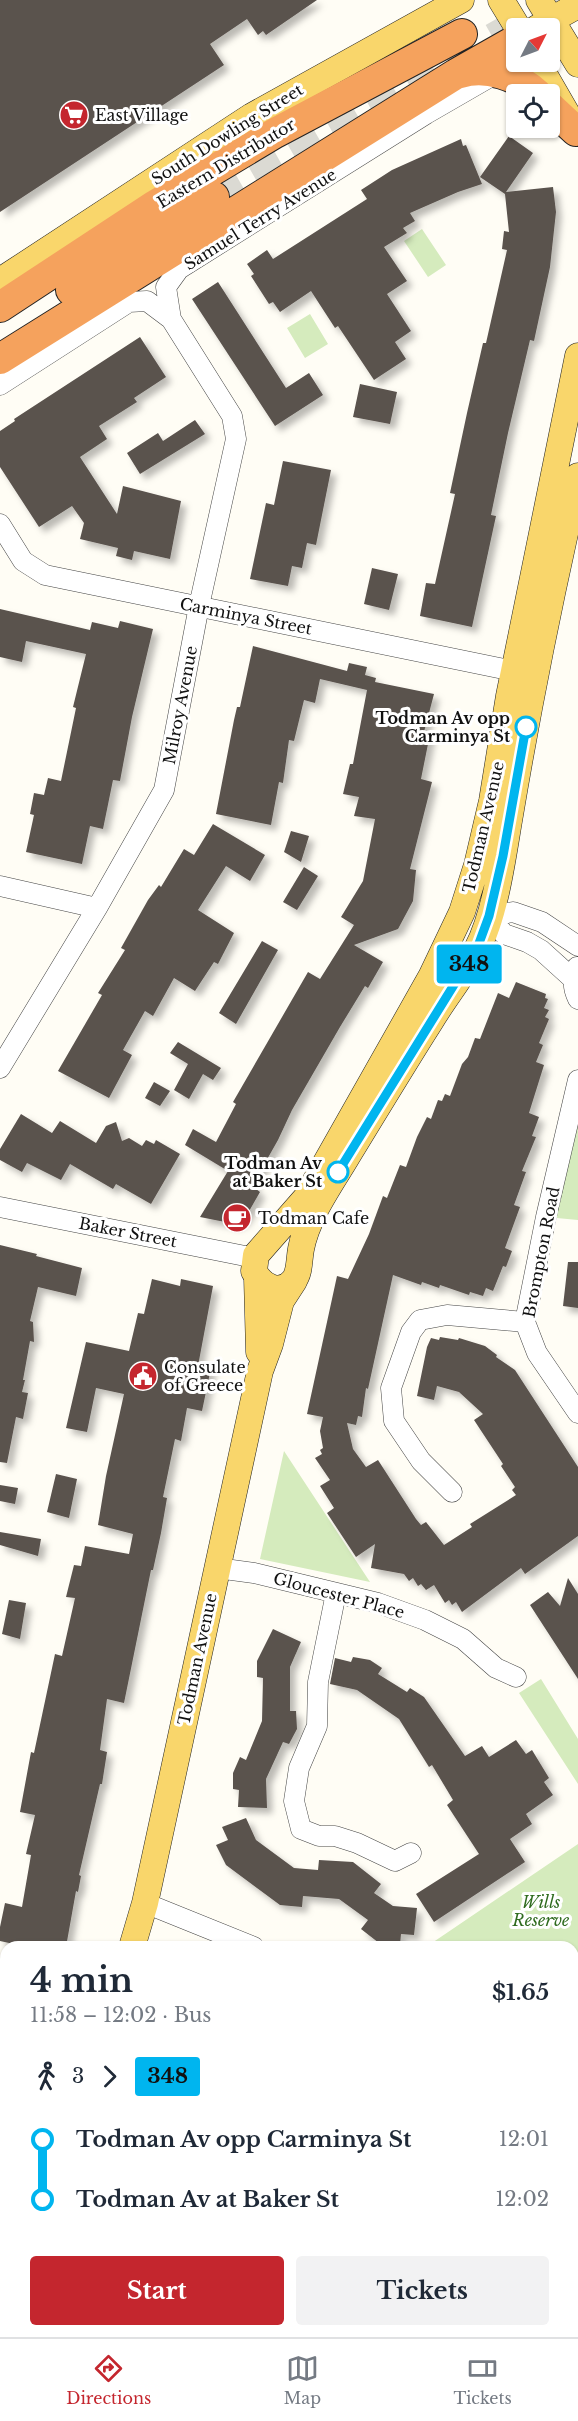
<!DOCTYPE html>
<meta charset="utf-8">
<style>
:root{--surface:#fff;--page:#f2f2f3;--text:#1f2937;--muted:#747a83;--line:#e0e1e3;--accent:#c4262e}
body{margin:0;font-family:"Libre Baskerville",serif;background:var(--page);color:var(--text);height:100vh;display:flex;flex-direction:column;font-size:22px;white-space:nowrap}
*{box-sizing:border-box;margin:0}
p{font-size:20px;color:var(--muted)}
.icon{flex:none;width:33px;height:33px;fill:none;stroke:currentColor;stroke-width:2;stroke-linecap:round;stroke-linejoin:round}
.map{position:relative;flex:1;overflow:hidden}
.drawer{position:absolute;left:0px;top:1941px;width:579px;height:396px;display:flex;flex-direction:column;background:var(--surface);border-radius:18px 18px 0 0;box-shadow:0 2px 4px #0004}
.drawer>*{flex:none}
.badge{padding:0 12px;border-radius:4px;font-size:21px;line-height:39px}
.needle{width:39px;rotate:48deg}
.tools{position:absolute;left:506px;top:18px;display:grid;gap:12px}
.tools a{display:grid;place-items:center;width:54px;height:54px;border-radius:6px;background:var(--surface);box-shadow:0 2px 4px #0004;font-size:30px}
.map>.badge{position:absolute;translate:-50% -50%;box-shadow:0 0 0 3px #fff}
.legs{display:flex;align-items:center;gap:9px;height:66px;padding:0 30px;font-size:20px}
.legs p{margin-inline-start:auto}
.headline{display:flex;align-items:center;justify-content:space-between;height:102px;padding:0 30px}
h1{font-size:33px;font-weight:700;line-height:45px}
.cta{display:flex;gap:12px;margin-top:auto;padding:12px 30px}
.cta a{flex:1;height:69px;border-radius:6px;background:var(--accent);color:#fff;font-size:24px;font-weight:700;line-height:69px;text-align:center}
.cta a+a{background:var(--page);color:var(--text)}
ul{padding:0 30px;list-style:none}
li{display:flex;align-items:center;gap:21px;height:60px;font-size:22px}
li i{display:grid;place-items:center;width:9px;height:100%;margin:0 8px;background:currentColor}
li i::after{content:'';width:15px;height:15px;margin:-8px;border:4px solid;border-radius:50%;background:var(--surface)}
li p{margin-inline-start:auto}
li:first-child i{background:linear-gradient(#0000 50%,currentColor 0)}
li:last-child i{background:linear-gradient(currentColor 50%,#0000 0)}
.dock{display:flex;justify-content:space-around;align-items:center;height:84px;border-top:2px solid var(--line);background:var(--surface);font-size:16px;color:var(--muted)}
.dock a{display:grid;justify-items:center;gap:3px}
.dock .active{color:var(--accent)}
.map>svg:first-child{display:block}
</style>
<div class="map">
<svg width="578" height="2337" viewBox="0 0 578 2337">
<defs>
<filter id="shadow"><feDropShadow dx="5.5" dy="5.5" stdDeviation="3" flood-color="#0004"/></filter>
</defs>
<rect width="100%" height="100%" fill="#fffdf5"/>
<path fill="#d5ebbd" d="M422,229L446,265L428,277L404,241Z
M310,314L328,344L305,358L287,328Z
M578,1080V1220L546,1217Z
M284,1451L370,1582L260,1559Z
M541,1679L578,1739V1784L519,1693Z
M578,1844V2017L573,2020V1947H426Z"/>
<path fill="#5a524d" filter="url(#shadow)" d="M0,0H317L266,35L263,31L258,35L247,19L210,44L224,65L0,212Z
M509,136L533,153L506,192L553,187L556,212L550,267L534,341L530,340L508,433L491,515L496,516L472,627L420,616L426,583L435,584L455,494L450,493L467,413L483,343H486L507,250L502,249L504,231L509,232L505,194L480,177Z
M461,139L463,146L466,145L482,184L458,192L410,213L415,221L403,228L407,233L384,247L407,281L387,294L411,331L395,342L406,359L374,380L338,326L335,328L311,291L280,312L273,302L269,304L251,276L254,274L247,264L267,250L273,259L367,199L361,190L392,170Z
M218,282L286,388L309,373L323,395L275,426L192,299Z
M140,337L166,377L134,398L137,402L99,426L107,439L80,457L117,514L123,486L181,501L170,559L134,551L132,560L116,556L118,548L80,539L84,523L72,506L39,527L0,467V431L15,421L14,419Z
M360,384L397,392L390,424L353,417Z
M195,420L205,434L140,474L127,453L158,433L163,441Z
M283,461L331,470L316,545L307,543L302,568L292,566L288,586L250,579L266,503L274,505Z
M372,568L398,574L389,610L364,604Z
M0,609L90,630L92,622L118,628L120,621L153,629L132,717L120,781L113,780L103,829L90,826L82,864L26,852L34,815L30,814L34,793L44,795L48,778L61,781L76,708L73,707L86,654L26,641L22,662L0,657Z
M253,646L347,671L349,663L367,667L365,675L376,678L375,682L434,694L424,732L430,734L421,779L432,782L410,869L416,870L413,901L398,929L354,945L383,962L368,988L365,986L340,1027L292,1110L278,1140L252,1186L260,1192L244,1220L235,1224L200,1217L228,1171L185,1145L193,1129L216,1142L236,1104L233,1102L308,972L320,979L354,925L341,917L363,881L375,819L354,816L359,797L343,794L350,764H353L367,690L320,679L315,703L304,700L294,741L289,740L283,783L279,782L271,825L216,814L234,720L237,707H240Z
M213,824L265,855L250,881L226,866L198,910L234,933L218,964L214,962L195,991L174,978L153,1016L145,1011L123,1050L132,1055L109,1098L58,1071L102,995L98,993L125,950L121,948L148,900L159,885L161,887L184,849L194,855Z
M291,831L309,836L301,862L284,852Z
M304,867L318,876L297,910L283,902Z
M262,941L278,950L236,1024L219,1013Z
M516,982L546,994L545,998L548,999L544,1008L549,1010L545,1017L549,1019L539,1043L543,1045L536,1062L544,1065L529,1113L539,1117L532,1136L536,1137L522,1171L526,1172L514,1205L520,1207L505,1248L512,1251L506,1267L503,1266L493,1291L486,1288L483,1296L470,1292L469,1295L440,1285L439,1288L422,1282L421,1285L393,1275L368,1389L366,1388L362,1417L358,1416L356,1425L347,1423L353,1449L366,1467L378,1460L416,1519L421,1525L426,1522L444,1545L472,1527L470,1524L516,1495L512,1490L515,1487L501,1466L503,1464L474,1420L483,1414L459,1392L437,1386L434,1400L417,1396L427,1347L431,1338L439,1340L440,1337L458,1340L459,1338L485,1346L497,1355L496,1357L515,1370L578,1467V1536L525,1574L521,1568L462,1612L456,1602L452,1605L449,1600L445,1603L434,1585L426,1590L421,1584L418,1586L413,1578L409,1581L404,1574L371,1568L375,1544L356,1557L327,1513L334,1508L320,1486L330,1480L315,1458L322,1454L320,1450L323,1448L320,1431L323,1417L307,1414L337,1276L348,1279L369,1234L383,1196L387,1198L400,1165L406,1167L417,1137L427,1117L431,1119L438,1100L442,1101L445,1094L450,1096L462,1064L468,1057L475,1038L480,1039L498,993L509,998Z
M178,1042L221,1068L213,1080L203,1074L189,1099L174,1090L188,1064L170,1053Z
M154,1082L170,1091L160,1106L145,1098Z
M21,1114L52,1133L60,1121L96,1143L106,1126L116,1122L122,1141L129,1138L142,1146L146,1140L154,1144L156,1140L180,1154L151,1204L116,1184L113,1189L70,1164L61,1180L27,1163L22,1172L0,1160V1149Z
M0,1245L37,1254L36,1256L82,1268L76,1296L38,1287L30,1321L33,1322L34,1342L30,1341L23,1380H25L22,1392L28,1393L23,1419L16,1417L7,1463L0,1462Z
M568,1262H578V1308L563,1306Z
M152,1279L180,1286L181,1279L213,1286L198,1366L211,1368L202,1411L187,1408L181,1441L175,1439L163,1497L167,1498L161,1533L153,1570H151L124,1703L107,1699L100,1750L107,1752L102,1784H100L79,1875L81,1876L78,1892L76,1891L66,1947H28L0,1941V1927L5,1903L22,1907L31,1855L26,1854L35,1815L20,1812L31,1752L34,1753L55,1654L62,1656L75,1598L66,1597L74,1565L81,1566L85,1546L129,1554L133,1534L98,1525L106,1476L124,1394L96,1388L87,1432L66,1428L86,1342L129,1351L138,1313L144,1314Z
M56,1474L77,1479L69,1518L47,1512Z
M0,1485L18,1488L15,1504L0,1501Z
M0,1532L41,1539L38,1556L0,1545Z
M568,1578L578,1594V1679L530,1605L548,1592L560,1606Z
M9,1600L26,1603L20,1639L2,1634Z
M273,1629L301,1642L290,1667V1711H296L297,1729L289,1744L283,1742L266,1779L267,1808L238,1807L239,1790L233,1789V1773L240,1757L246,1760L262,1721L263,1678L257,1677V1661Z
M353,1657L370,1660L382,1668L378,1674L407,1692L410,1688L424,1697L465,1756L482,1746L489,1757L516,1740L526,1754L532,1750L549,1778L544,1782L553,1795L526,1814L532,1824L510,1839L525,1862L434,1922L416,1894L479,1854L447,1805L453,1800L432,1765L429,1767L399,1719L357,1690L330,1684L335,1658L351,1662Z
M246,1818L256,1840L294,1868L318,1870L319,1860L353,1862L381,1884L374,1893L393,1906L417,1908L414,1935L401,1934L400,1945L379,1943L361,1929L368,1920L339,1899L303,1896L302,1907L280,1905L226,1865L216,1845L228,1840L222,1827Z"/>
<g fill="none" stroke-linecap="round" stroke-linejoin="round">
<path stroke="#dbdad3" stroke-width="30" stroke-dasharray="30 15" stroke-linecap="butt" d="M493,38L561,0
M214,197L435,71"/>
<g stroke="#444" stroke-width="21">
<path id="minor" d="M171,319L166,287L179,269L426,114L497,73
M0,385L129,302L147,301L171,319L232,416L236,439L199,606L164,790L97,908L0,1068
M0,524L23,561L45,575L514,671
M0,886L97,908
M489,916L504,934L527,942L541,950L573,979
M489,916L513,912L542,922L578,946
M577,967C573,979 572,987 578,999
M578,1080L546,1217L525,1322L537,1353L578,1413
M0,1207L245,1256L254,1262
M452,1492L421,1461L394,1421L391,1388L411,1332L420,1320L447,1315L525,1322
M217,1568L254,1573L378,1603L425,1620L463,1639L496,1668L516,1677
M336,1593L318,1682L317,1726L299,1768L294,1801L301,1829L319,1836H335L357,1843L395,1861L411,1853
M145,1903L254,1947
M573,2050L578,2047
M0,2115L6,2116
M573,2296L578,2304
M126,2337L136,2331"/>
</g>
<g stroke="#222" stroke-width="27">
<path id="major" d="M501,0L518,28
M539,0L578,64
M537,28L578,5
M537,62L571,121
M0,281L252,116L461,0
M578,356L509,696L492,801L477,865L462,912L431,977L306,1198L256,1255L254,1271C261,1286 281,1297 294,1280C300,1272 299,1259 301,1249C307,1216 331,1184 348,1155C375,1111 402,1066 430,1022C445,997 464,974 477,949C496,913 503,855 510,815C529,702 552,588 578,476
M257,1278L259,1352
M132,1947L145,1903L260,1371L270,1344L281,1301L294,1281
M207,2331L211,2337"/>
</g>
<g stroke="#222" stroke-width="32">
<path id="highway" d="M460,73C487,65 518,76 537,94
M549,106L576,131
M71,290L214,197
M0,307L155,205L275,133L462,34
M0,359L456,74L516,40"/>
</g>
<use href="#minor" stroke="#fff" stroke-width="20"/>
<use href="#major" stroke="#f9d66b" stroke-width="26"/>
<use href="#highway" stroke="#f5a25d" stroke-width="30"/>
</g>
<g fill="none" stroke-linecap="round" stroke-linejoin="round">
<g stroke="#fff" stroke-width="14">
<path id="line-1" d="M338,1172L478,946L489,916L503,856L526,727"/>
</g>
<use href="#line-1" stroke="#00b5ef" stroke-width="9"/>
</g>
<defs>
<g id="supermarket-disc" transform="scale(1.5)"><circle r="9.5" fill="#c4262e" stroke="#fff"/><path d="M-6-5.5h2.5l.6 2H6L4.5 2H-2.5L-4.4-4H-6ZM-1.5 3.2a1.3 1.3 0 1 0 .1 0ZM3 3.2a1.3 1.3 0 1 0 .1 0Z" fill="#fff"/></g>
<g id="cafe-disc" transform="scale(1.5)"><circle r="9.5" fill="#c4262e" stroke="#fff"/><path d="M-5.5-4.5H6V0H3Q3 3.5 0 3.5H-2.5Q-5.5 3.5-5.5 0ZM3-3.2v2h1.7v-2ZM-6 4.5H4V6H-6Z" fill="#fff"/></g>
<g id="civic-disc" transform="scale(1.5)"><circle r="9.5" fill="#c4262e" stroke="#fff"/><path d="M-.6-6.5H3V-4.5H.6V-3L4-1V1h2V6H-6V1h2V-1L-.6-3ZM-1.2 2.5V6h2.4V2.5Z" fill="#fff"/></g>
</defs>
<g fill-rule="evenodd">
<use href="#supermarket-disc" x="74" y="115"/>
<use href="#cafe-disc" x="237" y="1218"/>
<use href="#civic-disc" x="143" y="1376"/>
</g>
<g fill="#fff" stroke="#00b5ef" stroke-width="3">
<circle cx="526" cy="727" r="10"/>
<circle cx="338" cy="1172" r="10"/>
</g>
<g text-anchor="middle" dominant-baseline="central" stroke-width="6" stroke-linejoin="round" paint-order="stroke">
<g font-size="16" fill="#111" stroke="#fff" text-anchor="start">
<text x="95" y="115">East Village</text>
<text x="258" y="1218">Todman Cafe</text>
<text x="164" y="1367">Consulate<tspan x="164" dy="18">of Greece</tspan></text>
</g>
<g font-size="16" fill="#111" stroke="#fff">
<text transform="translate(227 134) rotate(-32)">South Dowling Street</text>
<text transform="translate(226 163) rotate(-31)">Eastern Distributor</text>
<text transform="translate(260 219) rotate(-32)">Samuel Terry Avenue</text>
<text transform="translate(246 616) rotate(11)">Carminya Street</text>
<text transform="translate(180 705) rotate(-79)">Milroy Avenue</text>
<text transform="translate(483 827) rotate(-77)">Todman Avenue</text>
<text transform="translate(128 1232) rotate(11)">Baker Street</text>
<text transform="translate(541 1252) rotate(-79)">Brompton Road</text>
<text transform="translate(339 1595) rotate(15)">Gloucester Place</text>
<text transform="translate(197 1659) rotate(-78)">Todman Avenue</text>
</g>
<g font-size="16" font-weight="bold" fill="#111" stroke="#fff" text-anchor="end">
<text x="510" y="718">Todman Av opp<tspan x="510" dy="18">Carminya St</tspan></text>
<text x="322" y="1163">Todman Av<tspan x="322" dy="18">at Baker St</tspan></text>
</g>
<g font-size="16" font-style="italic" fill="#2f6b1f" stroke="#fff">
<text x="541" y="1902">Wills<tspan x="541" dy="18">Reserve</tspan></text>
</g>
</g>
</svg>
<div class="tools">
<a><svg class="needle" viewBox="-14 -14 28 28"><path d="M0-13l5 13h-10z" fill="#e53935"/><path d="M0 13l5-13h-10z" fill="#747a83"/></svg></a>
<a><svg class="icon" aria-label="locate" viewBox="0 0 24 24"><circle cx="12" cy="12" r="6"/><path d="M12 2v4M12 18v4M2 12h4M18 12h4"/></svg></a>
</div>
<b class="badge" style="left:469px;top:964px;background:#00b5ef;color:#111">348</b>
<section class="drawer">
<div class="headline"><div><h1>4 min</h1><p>11:58 – 12:02 · Bus</p></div><b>$1.65</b></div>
<div class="legs"><svg class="icon" aria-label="walk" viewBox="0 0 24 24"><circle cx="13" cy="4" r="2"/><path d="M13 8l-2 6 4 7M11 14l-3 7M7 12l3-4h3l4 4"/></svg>3<svg class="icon" aria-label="forward" viewBox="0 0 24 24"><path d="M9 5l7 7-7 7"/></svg><b class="badge" style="background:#00b5ef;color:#111">348</b></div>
<ul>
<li><i style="color:#00b5ef"></i><b>Todman Av opp Carminya St</b><p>12:01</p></li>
<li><i style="color:#00b5ef"></i><b>Todman Av at Baker St</b><p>12:02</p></li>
</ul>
<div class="cta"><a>Start</a><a>Tickets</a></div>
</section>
</div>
<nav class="dock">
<a class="active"><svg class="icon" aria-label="directions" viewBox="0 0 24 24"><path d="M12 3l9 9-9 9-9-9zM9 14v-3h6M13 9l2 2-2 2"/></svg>Directions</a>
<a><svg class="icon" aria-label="map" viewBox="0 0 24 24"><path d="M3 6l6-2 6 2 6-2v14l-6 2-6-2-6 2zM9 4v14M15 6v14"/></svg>Map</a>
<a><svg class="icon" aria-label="tickets" viewBox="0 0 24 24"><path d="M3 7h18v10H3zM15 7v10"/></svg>Tickets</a>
</nav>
